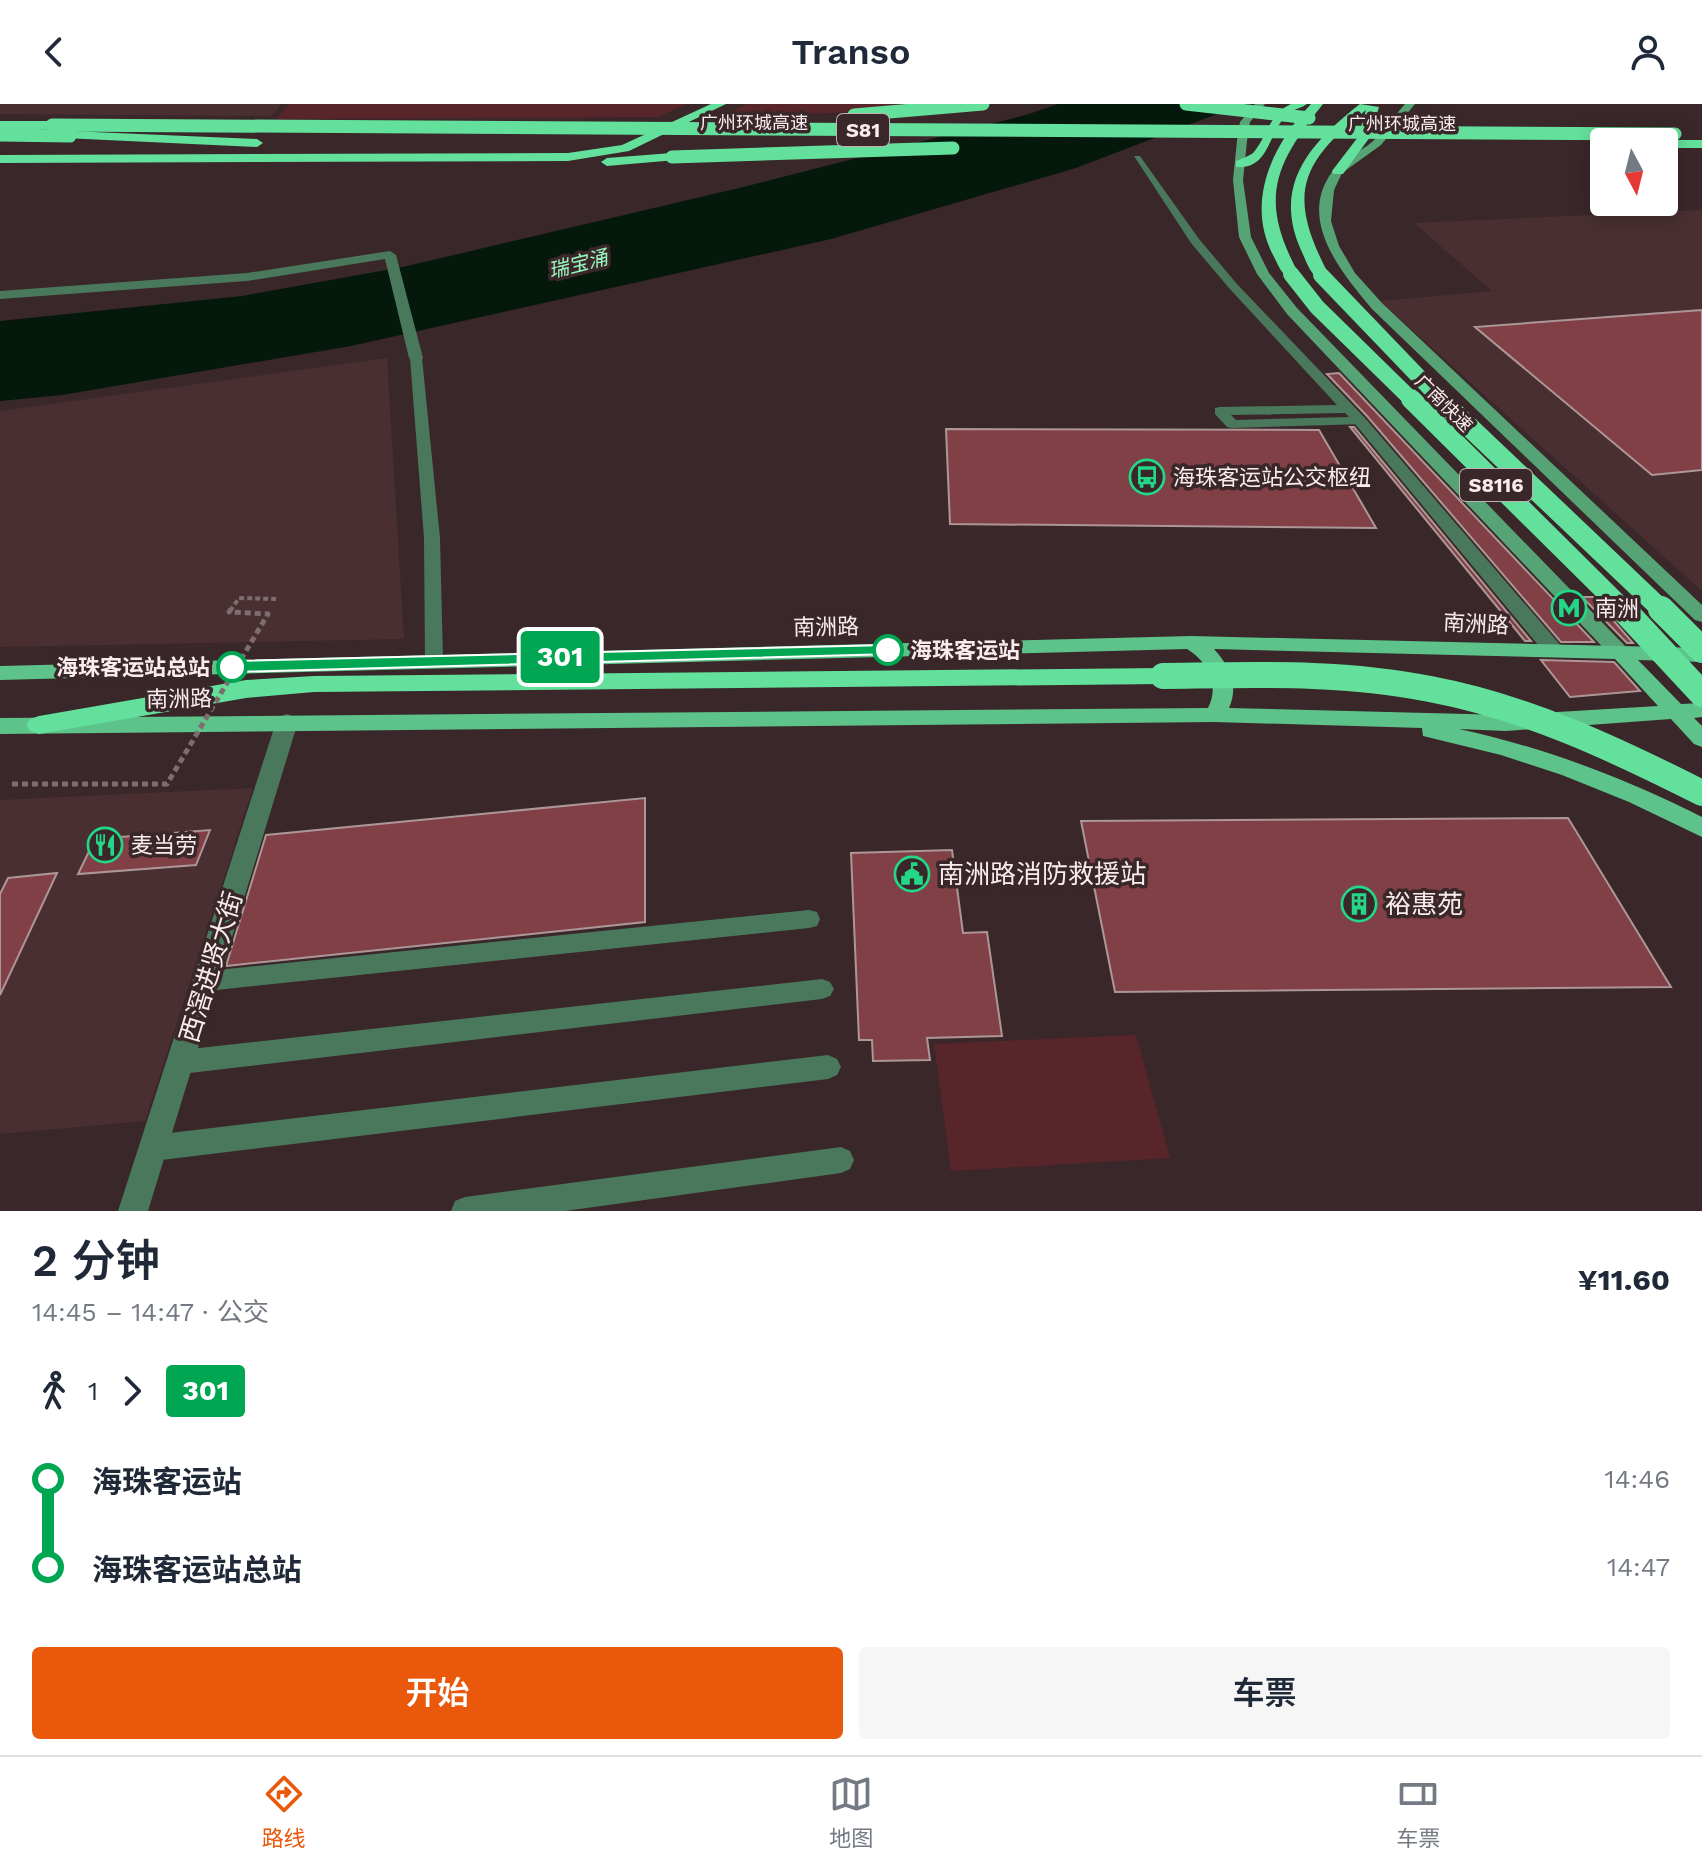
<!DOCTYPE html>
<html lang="zh">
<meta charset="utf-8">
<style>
:root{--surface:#fff;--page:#f6f6f7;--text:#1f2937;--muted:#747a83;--line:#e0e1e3;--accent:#ea580c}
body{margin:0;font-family:"Work Sans","Noto Sans SC",sans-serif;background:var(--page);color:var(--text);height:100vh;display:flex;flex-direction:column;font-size:30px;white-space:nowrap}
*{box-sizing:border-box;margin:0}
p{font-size:26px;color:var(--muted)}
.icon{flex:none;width:44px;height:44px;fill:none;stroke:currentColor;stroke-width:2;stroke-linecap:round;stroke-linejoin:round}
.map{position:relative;height:1107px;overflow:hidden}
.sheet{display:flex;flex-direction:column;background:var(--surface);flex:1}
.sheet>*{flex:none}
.badge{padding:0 16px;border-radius:6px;font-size:28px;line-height:52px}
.needle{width:52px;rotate:173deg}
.fabs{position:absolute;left:1590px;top:24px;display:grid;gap:16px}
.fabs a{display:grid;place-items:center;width:88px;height:88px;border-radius:8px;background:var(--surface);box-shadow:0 4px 20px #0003;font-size:40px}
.map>.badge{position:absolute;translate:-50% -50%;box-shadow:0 0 0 4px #fff}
.legs{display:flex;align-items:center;gap:12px;height:88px;padding:0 32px;font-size:26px}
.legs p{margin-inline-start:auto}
.head{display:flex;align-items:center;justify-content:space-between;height:136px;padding:0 32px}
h1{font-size:44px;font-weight:600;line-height:60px}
.cta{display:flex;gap:16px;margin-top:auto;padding:16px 32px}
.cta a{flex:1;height:92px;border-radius:8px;background:var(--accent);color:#fff;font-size:32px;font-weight:600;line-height:92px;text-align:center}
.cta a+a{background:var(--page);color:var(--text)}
ul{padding:0 32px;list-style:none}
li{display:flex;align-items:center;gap:28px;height:88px;font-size:30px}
li i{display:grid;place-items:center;width:12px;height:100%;margin:0 10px;background:currentColor}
li i::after{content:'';width:20px;height:20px;margin:-10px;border:6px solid;border-radius:50%;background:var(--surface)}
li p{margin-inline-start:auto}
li:first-child i{background:linear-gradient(#0000 50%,currentColor 0)}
li:last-child i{background:linear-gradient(currentColor 50%,#0000 0)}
header{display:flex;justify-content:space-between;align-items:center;height:104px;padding:0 32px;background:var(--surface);font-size:36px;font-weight:600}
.tab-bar{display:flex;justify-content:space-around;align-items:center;height:112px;border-top:2px solid var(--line);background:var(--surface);font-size:22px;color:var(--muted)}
.tab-bar a{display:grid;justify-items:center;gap:4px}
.tab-bar .selected{color:var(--accent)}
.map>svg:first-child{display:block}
</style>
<header><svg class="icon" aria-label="back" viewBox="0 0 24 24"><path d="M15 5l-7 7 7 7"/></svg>Transo<svg class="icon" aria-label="person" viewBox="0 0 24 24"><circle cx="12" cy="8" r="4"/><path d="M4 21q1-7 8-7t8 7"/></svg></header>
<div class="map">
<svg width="1702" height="1107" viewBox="0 0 1702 1107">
<rect width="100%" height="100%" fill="#3a2729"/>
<path fill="#492f31" d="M0,0H281L272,12L0,10Z
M1702,106V487L1380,197L1492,187L1414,119Z
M387,254L404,535L0,543V307Z
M253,684L145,1017L0,1030V696Z"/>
<path fill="#58252b" d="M289,0H687L658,13L276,15Z
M747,0H944L832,9L720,12Z
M1136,931L1170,1054L951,1067L934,940Z"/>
<path fill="#04180c" d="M1058,0H1243L1076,64L831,135L351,242L62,291L0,297V217L242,192L403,163L735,85L1026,11Z"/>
<path fill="#804046" stroke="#ad9697" stroke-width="2" d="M1702,206V366L1652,371L1475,223Z
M1339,269L1594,538H1561L1367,312L1327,270Z
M1350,323H1354L1531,537H1525Z
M946,325L1319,326L1376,424L950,420Z
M1582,493H1593L1633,539H1627Z
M1541,556L1614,558L1640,587L1570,593Z
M645,694V818L226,862L266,731Z
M1568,714L1671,883L1115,888L1081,717Z
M210,726L196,761L78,770L95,735Z
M952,746L963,829L987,828L1002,932L927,934L930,956L873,957L872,936H859L851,749Z
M57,769L0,891V790L8,774Z"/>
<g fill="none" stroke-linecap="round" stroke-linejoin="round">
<path fill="#4a785c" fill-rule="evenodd" d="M1134,52H1140L1199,135L1237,180L1365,314V320L1232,324L1227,323L1215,310V304L1220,303L1337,301L1229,184L1191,139ZM1345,309L1349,313L1236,316L1231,311Z
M416,250L422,254L440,434L443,556L434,562L425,556L424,434L410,254Z
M809,806L817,808L820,815L817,822L809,824L207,887L199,884L195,877L199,870L207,867Z
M822,875L830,878L834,885L830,892L822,895L181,970L172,966L169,958L172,950L181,946Z
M828,951L837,955L841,963L837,971L828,975L153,1057L144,1053L140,1044L144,1035L153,1031Z
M841,1043L850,1047L854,1056L850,1065L841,1069L565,1107H451L455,1097L465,1093Z"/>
<path fill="#4a785c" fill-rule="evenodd" d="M390,147L396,151L423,254L421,257H411L409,254L385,155L247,177L0,195V187L247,169Z
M1360,312L1365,314L1562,543L1565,548L1562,553H1548L1355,320V314Z
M287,610L295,613L298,618L148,1107H118L276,618L279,613Z"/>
<path fill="#56a376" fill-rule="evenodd" d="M1255,0H1265L1250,18L1247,37L1243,76L1251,133L1269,169L1297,204L1628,545L1631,550L1628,555H1614L1287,210L1257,170L1239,133L1233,76L1237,37L1240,18Z
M1405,0H1415L1381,41L1342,69L1334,86L1331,117L1339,142L1355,169L1382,199L1702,501V518L1695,516L1372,205C1341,168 1297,116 1332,68C1342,55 1360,48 1372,38C1384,27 1394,12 1405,0Z"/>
<path fill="#5dc38a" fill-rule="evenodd" d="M1191,532L1702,544V558L1638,556L1681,600L1702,599V613L1694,614L1702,622V643L1694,640L1671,615L1506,627L1459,625C1543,643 1625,674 1702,713V733L1629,698L1562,671L1501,651L1423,632L1422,624L1214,618L0,630V614L1208,604C1220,580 1208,558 1187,545L0,576V562ZM1214,545L1615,555L1658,602L1506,611L1229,604C1239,581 1230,563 1214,545Z"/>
<path fill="#63e19c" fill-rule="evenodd" d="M711,0H726L629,47L568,57L0,59V51L568,49L622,41Z
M1291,0H1307C1302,4 1294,5 1289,9C1267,27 1271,66 1236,63V57C1241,55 1250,52 1254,48C1268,31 1269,10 1291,0Z
M1311,0H1323C1273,62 1259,97 1299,170L1291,175C1281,171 1278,160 1273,151C1245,97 1273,40 1311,0Z
M1360,0L1379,3L1370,33L1343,70H1333L1332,67L1358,33L1366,6C1297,61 1288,93 1329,171L1321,176C1310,172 1306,156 1301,146C1272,81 1310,39 1360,0Z
M0,17H52L58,21L52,25H0Z
M46,26L257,35L263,39L257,43L42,33L40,30Z
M1664,36H1702V44H1664V38H1659Z
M672,49L676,50V56L607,62L601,58L607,54Z
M1163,564L1172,566L1175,572L1172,578L1163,580L314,588L246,594L39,630L30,627L26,621L30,615L39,612L246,576L314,572Z"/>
<path stroke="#7e6d6f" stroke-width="4" stroke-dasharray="5 3" stroke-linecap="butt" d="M230,507L239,494L277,495"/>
<path stroke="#7e6d6f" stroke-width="5" stroke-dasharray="6 4" stroke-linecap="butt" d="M12,680H167L268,510L229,508L231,505"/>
<path stroke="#63e19c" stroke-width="13" d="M1186,0L1309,14
M854,11L983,0
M52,21L1675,30
M0,31L70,32
M672,53L953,44"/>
<path stroke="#63e19c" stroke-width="16" d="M1291,170L1317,203L1413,297
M1321,171L1442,297"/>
<path stroke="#63e19c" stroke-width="20" d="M1411,295L1625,507
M1440,295L1663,507"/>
<path stroke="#63e19c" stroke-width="26" d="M1623,505L1702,590
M1661,505L1702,546
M1163,572C1252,571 1342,567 1430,585C1526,603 1615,645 1702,689"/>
</g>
<path fill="#00a651" stroke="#fff" stroke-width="2" d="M888,541L895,546L893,550L232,568L224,563L232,557Z"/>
<defs>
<g id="bus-ring" transform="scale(1.8)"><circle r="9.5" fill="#3a2729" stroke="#22d887" stroke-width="1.5"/><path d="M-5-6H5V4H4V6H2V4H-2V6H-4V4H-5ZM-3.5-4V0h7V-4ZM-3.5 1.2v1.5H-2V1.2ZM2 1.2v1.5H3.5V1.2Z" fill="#22d887"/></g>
<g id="metro-ring" transform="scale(1.8)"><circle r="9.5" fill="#3a2729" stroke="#22d887" stroke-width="1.5"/><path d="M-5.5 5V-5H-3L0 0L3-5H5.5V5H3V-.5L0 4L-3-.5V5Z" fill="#22d887"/></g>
<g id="restaurant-ring" transform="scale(1.8)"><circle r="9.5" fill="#3a2729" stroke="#22d887" stroke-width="1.5"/><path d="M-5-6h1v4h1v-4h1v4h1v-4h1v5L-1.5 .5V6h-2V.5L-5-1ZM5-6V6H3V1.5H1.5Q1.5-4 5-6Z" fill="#22d887"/></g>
<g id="civic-ring" transform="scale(1.8)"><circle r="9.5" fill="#3a2729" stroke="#22d887" stroke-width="1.5"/><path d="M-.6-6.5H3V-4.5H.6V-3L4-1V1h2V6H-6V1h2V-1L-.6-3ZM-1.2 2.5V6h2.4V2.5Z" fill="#22d887"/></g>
<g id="building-ring" transform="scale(1.8)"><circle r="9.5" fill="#3a2729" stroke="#22d887" stroke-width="1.5"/><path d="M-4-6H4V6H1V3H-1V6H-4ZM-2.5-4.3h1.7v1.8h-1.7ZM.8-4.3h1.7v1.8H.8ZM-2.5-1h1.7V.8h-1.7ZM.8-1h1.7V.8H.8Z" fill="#22d887"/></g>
</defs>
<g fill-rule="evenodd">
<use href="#bus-ring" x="1147" y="373"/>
<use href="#metro-ring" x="1569" y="504"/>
<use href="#restaurant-ring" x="105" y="741"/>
<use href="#civic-ring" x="912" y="770"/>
<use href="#building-ring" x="1359" y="800"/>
</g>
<g fill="#fff" stroke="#00a651" stroke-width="4">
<circle cx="888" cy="546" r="14"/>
<circle cx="232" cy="563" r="14"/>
</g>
<g text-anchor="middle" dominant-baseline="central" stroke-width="7" stroke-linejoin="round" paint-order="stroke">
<g font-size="18" fill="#f9ecec" stroke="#3a2729">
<text x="754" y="18">广州环城高速</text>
<text x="1402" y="19">广州环城高速</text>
<text transform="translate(1444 299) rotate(45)">广南快速</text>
</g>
<g fill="#3a2729" stroke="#c0b1b2" stroke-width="2">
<rect x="837" y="10" width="52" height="32" rx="6"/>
<rect x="1460" y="365" width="72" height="32" rx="6"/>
</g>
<g font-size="20" font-weight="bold" fill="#f9ecec">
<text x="863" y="26">S81</text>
<text x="1496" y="381">S8116</text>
</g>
<g font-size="20" font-style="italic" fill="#97f5bd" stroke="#3a2729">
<text transform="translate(578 160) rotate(-14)">瑞宝涌</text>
</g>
<g font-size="22" fill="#f9ecec" stroke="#3a2729" text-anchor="start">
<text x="1173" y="373">海珠客运站公交枢纽</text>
<text x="1595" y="504">南洲</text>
<text x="131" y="741">麦当劳</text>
</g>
<g font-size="22" fill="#f9ecec" stroke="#3a2729">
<text transform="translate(1476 520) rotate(3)">南洲路</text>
<text transform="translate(826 523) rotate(-1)">南洲路</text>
<text transform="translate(179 595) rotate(-1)">南洲路</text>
</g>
<g font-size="22" font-weight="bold" fill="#f9ecec" stroke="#3a2729" text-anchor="start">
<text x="910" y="546">海珠客运站</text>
<text x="210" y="563" text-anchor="end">海珠客运站总站</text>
</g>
<g font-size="26" fill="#f9ecec" stroke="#3a2729" text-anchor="start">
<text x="938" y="770">南洲路消防救援站</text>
<text x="1385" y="800">裕惠苑</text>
</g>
<g font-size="26" fill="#f9ecec" stroke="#3a2729">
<text transform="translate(211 863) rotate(-73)">西滘进贤大街</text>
</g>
</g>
</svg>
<div class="fabs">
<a><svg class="needle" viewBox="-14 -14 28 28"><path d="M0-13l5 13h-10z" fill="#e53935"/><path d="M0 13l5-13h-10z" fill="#747a83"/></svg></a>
</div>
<b class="badge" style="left:560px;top:553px;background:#00a651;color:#fff">301</b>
</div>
<section class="sheet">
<div class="head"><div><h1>2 分钟</h1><p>14:45 – 14:47 · 公交</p></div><b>¥11.60</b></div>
<div class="legs"><svg class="icon" aria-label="walk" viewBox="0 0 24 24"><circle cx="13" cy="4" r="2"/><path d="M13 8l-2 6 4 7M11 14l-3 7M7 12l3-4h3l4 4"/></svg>1<svg class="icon" aria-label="forward" viewBox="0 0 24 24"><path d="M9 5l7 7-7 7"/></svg><b class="badge" style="background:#00a651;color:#fff">301</b></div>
<ul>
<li><i style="color:#00a651"></i><b>海珠客运站</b><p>14:46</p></li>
<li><i style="color:#00a651"></i><b>海珠客运站总站</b><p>14:47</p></li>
</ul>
<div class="cta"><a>开始</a><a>车票</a></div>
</section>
<nav class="tab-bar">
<a class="selected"><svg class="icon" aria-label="directions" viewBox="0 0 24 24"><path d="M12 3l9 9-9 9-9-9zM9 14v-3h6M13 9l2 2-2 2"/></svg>路线</a>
<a><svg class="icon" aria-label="map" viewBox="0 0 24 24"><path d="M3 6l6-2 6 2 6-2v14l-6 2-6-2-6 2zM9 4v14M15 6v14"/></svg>地图</a>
<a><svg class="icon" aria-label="tickets" viewBox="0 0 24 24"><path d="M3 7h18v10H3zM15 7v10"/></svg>车票</a>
</nav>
